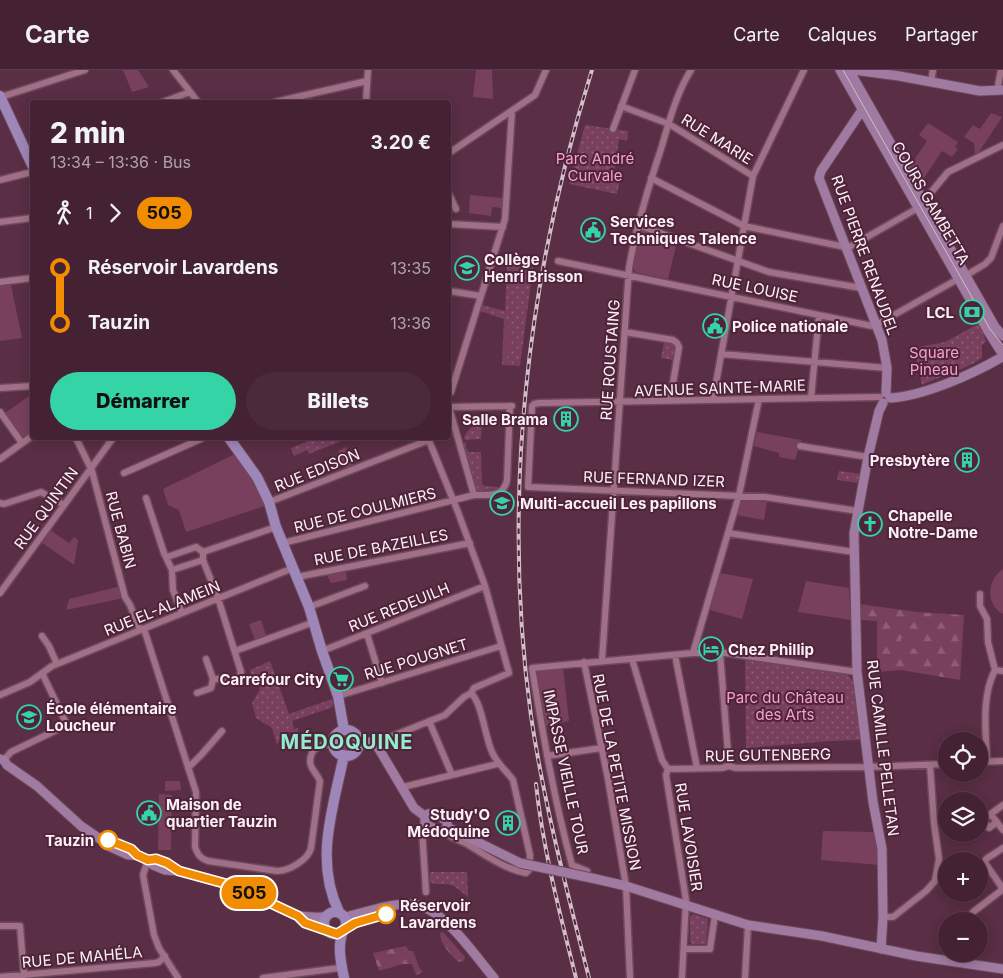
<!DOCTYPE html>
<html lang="fr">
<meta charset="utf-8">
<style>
:root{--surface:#442234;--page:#4b2a3c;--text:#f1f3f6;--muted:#afa4ac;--line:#5c3f4f;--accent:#35d4a7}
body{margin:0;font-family:Inter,sans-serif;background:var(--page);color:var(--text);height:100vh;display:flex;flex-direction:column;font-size:19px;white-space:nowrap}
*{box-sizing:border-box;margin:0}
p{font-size:16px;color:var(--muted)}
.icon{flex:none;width:28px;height:28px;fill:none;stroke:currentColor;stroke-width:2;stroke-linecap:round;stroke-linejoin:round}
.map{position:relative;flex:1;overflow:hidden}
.sheet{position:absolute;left:30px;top:30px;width:421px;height:340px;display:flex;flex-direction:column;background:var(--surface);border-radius:5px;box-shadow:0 2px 12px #0003,0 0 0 1px var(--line)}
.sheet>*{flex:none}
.badge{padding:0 10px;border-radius:16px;font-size:18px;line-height:32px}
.controls{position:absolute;left:938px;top:662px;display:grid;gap:10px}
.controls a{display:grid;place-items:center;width:50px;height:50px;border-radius:50%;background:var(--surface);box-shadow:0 2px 12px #0003,0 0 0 1px var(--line);font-size:25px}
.map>.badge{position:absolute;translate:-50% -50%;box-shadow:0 0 0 2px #fff}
.legs{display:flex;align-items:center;gap:8px;height:55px;padding:0 20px;font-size:16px}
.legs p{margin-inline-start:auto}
.head{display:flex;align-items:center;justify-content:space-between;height:85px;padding:0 20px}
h1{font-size:28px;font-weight:800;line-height:38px}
.button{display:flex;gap:10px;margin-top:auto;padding:10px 20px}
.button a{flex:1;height:58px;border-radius:30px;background:var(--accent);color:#111;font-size:20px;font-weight:800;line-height:58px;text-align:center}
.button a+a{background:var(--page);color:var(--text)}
ul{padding:0 20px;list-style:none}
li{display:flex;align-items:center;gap:18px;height:55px;font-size:19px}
li i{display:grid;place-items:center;width:8px;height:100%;margin:0 6px;background:currentColor}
li i::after{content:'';width:12px;height:12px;margin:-6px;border:4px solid;border-radius:50%;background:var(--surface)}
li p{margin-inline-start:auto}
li:first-child i{background:linear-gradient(#0000 50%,currentColor 0)}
li:last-child i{background:linear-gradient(currentColor 50%,#0000 0)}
header{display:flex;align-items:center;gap:30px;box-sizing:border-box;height:70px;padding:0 25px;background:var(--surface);border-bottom:1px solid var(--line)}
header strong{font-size:24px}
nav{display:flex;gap:28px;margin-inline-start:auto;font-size:18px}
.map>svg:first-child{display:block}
</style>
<header>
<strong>Carte</strong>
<nav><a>Carte</a><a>Calques</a><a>Partager</a></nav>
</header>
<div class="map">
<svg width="1003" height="908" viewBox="0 0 1003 908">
<defs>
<pattern id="grass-dots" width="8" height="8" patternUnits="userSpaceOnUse" patternTransform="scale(1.25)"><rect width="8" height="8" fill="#79405e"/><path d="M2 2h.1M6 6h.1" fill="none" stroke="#8d5c76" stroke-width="1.8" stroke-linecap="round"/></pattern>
<pattern id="forest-firs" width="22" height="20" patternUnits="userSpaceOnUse" patternTransform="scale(1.25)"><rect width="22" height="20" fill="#79405e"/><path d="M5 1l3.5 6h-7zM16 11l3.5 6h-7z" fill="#8d5c76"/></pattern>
</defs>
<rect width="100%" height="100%" fill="#5a2e45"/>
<path fill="url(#grass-dots)" d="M585,55L628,61L627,71L619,69L614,104L621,105L617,124L569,114Z
M496,186L533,197L520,296L502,295L504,249L480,241L482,235L505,241L507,197L494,194Z
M980,253L986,272L982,275V288C967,299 940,306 922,315L914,278L945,272Z
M664,272L673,273L675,276L673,290L661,288Z
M482,353L481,369L465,370L464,367C469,359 472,354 482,353Z
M316,368H349L309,384L307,380L294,386L291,378Z
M463,373H466V378L469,382H481L482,414L485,416L497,417V419L484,420L483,422L477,421Z
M346,377L353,395L345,399L338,381Z
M839,401L861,404L859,413L837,410Z
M745,590L846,604L854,611L861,670L830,671L746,678Z
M270,591L289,644L332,629L333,637L292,651L294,659L298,658V662H284L277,675L272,658L256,648L252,633L260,619L257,606L252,608L250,600Z
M339 673a7 7 0 1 1 14 0a7 7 0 1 1-14 0Z
M430,802H467L468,827L454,816L447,814H435L430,812Z
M693,844L708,849L706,874H692L690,871V847Z"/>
<path fill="url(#forest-firs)" d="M510,192L532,197L529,214L510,212Z
M859,534L917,542L964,545L960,610L901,600L877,602V551L861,550Z
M443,862L465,887L464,891L458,892C451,884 440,875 440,863Z
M406,876L409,881H413L419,897L423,902L416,905L412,894H403L379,901L373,883Z"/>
<path fill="#79405e" d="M123,0H138L149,17L132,22Z
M476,0H492L493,29L473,27Z
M991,43L1002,47L977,85L975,86L974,73L964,67L973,55L980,59Z
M928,53L958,72L955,77L958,79L952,87L942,81L918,117L908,99L927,71L919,65Z
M470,125L503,128L502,138L492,137L491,146L469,143Z
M643,160L677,172L668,209L635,202L633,198L640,162Z
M11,215L22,268L0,271V216Z
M505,252C514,263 508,282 506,295L503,294Z
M32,324V362L23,368L5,343Z
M757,362L801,370L795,390L779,387V383L754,376Z
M235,384L254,410L265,436L186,462L179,440L168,435L163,419Z
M744,429L767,432L764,450L737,445L741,432Z
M50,460L69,473L74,467L78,470L74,495L41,472Z
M1003,499V544C985,534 987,510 1003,499Z
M346,501L347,510L331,513L327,505Z
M720,503L753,509L742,549L710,540Z
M806,511L849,518L851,550L798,542Z
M121,516L124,528L66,540L69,529Z
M261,550L266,565L255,570L249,554Z
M901,568L919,570L918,579L901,577Z
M563,597L569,651L546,656L535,600Z
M165,711H180L181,720L165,721Z
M159,724L172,725L171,780H158Z
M823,761L875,762L880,795L821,790Z"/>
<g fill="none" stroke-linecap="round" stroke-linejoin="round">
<g stroke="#6b4a5b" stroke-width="9">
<path id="street" d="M173,0L198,32
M931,12L933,0
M997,21L1001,0
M1,27L85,0
M163,32L190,22
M275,32L367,11
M366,32L368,0
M621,36L669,54L753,106
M613,59L635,0
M449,83L535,25L546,0
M651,108L744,156L845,177
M0,110L32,102
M449,124L456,139
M0,152L32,148
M449,154L503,157
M638,155L769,202L861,218
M846,179L918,138L948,102L1003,75
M558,191L872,256L876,255L958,209
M965,206L985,194L991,188L1003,156
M0,212L32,208
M449,221L481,226
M625,262L673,270L677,273L679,277L670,331
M721,284L887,298
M0,318L32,316
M449,323L451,322L505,149L512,41
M811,328L819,245
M713,330L753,106L804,0
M449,337L474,425
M449,337L512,336
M0,342L22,373
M76,368L92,401L125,527L130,535L140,560
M800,376L868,387
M0,389L32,366
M124,403L203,368
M146,428L164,483L172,500L173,520L182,543
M269,432L429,370
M0,433L4,434L41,422L64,435
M858,441L765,427L528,417L532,336L534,334L539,333L880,327
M728,463L854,482
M283,473L474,425C489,425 504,427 507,410L510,336
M203,482V490L218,528L241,602L239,607L234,609H213
M203,482L276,457
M167,487L196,477L203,482
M172,500L203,490
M297,507L470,473
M0,523L113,368
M980,524V536L987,549L988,572L995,600
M309,537L365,516
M144,559L196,722L195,777C198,785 200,788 208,791L277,801C289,801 308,790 311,778L320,711C318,706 315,703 312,698C308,691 311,680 318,677C322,674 329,675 334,674
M367,564L382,613
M42,566L49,576L57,594
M235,581L314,552
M322,581L485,516
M693,583L739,425L759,329
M720,583L729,696
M675,585L697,698
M632,589L662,690L668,699
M602,590L629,198C636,157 648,118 661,79C669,52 676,24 691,0
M584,592L608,709L626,816L630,908
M197,623L211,618L213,609L206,589
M0,625L30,612L52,596L293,498
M338,626L501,576
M429,651L452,705
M372,672L385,669L445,645L464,627L471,623L474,618L509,603L485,516L458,442L428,368
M547,686L601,678
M4,690L11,682L67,655L42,603
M979,692L1003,691
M987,692C986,662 981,627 995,600L1003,601
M188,698L202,684L222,661
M668,699L722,698L729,696L736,698L868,697L946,694
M668,699L666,705L686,830L682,908
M403,717L497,694
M1003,735L992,743V746L1003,760
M992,743L983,749L989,758L997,752
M425,754L422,759L426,822
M445,761C449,768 458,769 465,773C484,784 504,799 526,803L529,800L530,785L513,710C506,700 497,694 492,682C485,667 482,633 471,623
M148,790L143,805L154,865L159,878L178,908
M587,801L572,795C554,730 543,664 532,598L693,583H726L857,602
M883,847H893L926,821L935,811L939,789L934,753L930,695
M971,848L973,842L1002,820L1001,816L985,793L986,789L1003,778
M0,856H20L24,905
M684,879H710L715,845
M0,907L155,893L159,892L165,886
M263,908L339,898
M745,908L748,855"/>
</g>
<g stroke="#6b4a5b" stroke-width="11">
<path id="secondary" d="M840,0L988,261L1000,280
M849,0L995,257L1003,266
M850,2L854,0L899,6L980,21L1003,20
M862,40L821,101L819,108L882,270L887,298L886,323
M890,328C924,326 973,304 1002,287
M359,673L372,672L376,674L414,738L426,747
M0,689L4,690L7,695L37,716L81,756L103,771L106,775L128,785H137L148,790L153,795L165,800L179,801L234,816L298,846L305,853L327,860
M434,743L447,751V757L445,761H439L425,754V749L428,744Z
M447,757L520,793
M103,771C114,768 129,778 137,785
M148,790L156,789L176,799
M596,809L626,816L748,855L822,866L916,886L1003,899
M298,846C308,846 317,849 326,846
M345,847C363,843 391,833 409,834C442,834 474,885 494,908
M881,879L883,847L882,779L873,732L857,602L854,463L868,387L879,341L883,333"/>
</g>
<g stroke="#6b4a5b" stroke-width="12">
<path id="primary" d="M0,26L32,95
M229,368L257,407L269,432L276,457L309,537L322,581L338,626L344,660
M333 673a13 13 0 1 1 26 0a13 13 0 1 1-26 0Z
M324 853a11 11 0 1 1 22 0a11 11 0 1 1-22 0Z
M339,842C314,790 333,739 344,685
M343,861C337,876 341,893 344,908"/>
</g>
<use href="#street" stroke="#a16f87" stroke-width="6"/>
<use href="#secondary" stroke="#a07aa0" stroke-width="9"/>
<use href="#primary" stroke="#9f86b8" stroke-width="10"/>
<path stroke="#d1bec8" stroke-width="1" d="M843,0L990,259L1003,275"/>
<g stroke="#d1bec8" stroke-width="4">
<path id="rail" d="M536,714C543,780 560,844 576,908
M589,908C567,821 544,734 531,646C501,429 527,208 592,0"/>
</g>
<use href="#rail" stroke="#4f243b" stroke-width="2" stroke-dasharray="5.5" stroke-linecap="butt"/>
<g stroke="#6b4a5b" stroke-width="11" stroke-linecap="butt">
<path id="secondary-bridge" d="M520,793L596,809"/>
</g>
<use href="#secondary-bridge" stroke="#a07aa0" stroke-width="9"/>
</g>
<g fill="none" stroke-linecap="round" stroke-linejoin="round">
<g stroke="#fff" stroke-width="11">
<path id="line-1" d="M108,770L131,779L137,785L148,790L156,789L167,793L179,801L234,816L298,846L305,853L337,864L355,853L386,844"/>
</g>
<use href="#line-1" stroke="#f28c00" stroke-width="8"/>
</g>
<defs>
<g id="civic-ring" transform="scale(1.25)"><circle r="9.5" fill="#4f243b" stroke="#35d4a7" stroke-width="1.5"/><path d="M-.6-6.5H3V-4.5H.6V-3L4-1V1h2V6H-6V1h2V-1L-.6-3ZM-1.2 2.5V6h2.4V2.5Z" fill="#35d4a7"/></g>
<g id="school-ring" transform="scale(1.25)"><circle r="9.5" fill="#4f243b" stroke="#35d4a7" stroke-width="1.5"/><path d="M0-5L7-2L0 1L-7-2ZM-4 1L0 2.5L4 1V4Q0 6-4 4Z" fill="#35d4a7"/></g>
<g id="bank-ring" transform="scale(1.25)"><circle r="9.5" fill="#4f243b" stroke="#35d4a7" stroke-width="1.5"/><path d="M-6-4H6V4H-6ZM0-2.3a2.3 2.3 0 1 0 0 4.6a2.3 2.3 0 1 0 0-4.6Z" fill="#35d4a7"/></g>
<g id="building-ring" transform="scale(1.25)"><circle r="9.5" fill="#4f243b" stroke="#35d4a7" stroke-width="1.5"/><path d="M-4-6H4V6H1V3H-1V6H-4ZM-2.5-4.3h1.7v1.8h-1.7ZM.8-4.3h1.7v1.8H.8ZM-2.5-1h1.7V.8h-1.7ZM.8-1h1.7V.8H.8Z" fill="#35d4a7"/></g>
<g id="church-ring" transform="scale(1.25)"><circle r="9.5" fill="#4f243b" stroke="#35d4a7" stroke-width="1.5"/><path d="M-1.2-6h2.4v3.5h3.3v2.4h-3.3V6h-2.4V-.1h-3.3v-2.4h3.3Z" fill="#35d4a7"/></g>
<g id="hotel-ring" transform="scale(1.25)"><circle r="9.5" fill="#4f243b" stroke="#35d4a7" stroke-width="1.5"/><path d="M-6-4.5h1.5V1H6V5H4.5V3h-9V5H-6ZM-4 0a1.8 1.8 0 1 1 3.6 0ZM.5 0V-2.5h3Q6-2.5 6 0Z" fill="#35d4a7"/></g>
<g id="supermarket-ring" transform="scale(1.25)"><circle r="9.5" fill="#4f243b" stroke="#35d4a7" stroke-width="1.5"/><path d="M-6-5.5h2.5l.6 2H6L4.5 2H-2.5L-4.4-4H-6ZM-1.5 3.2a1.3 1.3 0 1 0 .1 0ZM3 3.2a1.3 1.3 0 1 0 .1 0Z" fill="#35d4a7"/></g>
</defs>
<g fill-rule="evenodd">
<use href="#civic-ring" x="593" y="160"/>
<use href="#school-ring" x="467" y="198"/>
<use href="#bank-ring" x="972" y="242"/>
<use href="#civic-ring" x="715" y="256"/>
<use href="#building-ring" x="566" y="349"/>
<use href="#building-ring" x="967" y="390"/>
<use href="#school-ring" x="502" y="433"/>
<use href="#church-ring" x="870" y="454"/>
<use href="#hotel-ring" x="711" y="579"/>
<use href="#supermarket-ring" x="341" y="609"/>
<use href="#school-ring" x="29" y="647"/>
<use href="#civic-ring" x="149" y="743"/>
<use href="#building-ring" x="508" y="753"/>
</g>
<g fill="#fff" stroke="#f28c00" stroke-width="2.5">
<circle cx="108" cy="770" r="9"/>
<circle cx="386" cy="844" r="9"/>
</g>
<g text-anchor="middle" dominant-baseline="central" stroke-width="4" stroke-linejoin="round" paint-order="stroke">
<g font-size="15" fill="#fbf0f5" stroke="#4f243b">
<text transform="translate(717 69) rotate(32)">RUE MARIE</text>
<text transform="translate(931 133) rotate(60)">COURS GAMBETTA</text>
<text transform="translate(865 185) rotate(70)">RUE PIERRE RENAUDEL</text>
<text transform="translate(755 218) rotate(12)">RUE LOUISE</text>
<text transform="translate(610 290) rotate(-86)">RUE ROUSTAING</text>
<text transform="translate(720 318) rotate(-2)">AVENUE SAINTE-MARIE</text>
<text transform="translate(317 400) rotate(-22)">RUE EDISON</text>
<text transform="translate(654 409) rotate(2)">RUE FERNAND IZER</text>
<text transform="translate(46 438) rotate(-54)">RUE QUINTIN</text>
<text transform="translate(365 440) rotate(-14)">RUE DE COULMIERS</text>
<text transform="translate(121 460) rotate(75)">RUE BABIN</text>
<text transform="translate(381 477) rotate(-11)">RUE DE BAZEILLES</text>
<text transform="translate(399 537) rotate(-22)">RUE REDEUILH</text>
<text transform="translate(162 538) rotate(-22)">RUE EL-ALAMEIN</text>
<text transform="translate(416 589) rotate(-17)">RUE POUGNET</text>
<text transform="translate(883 678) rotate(83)">RUE CAMILLE PELLETAN</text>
<text transform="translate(768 685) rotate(-1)">RUE GUTENBERG</text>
<text transform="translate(566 702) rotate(78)">IMPASSE VIEILLE TOUR</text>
<text transform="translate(617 702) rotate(79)">RUE DE LA PETITE MISSION</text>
<text transform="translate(689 767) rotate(81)">RUE LAVOISIER</text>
<text transform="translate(82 887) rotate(-5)">RUE DE MAHÉLA</text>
</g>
<g font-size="15" fill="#f6a2cc" stroke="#4f243b">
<text x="595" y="88">Parc André<tspan x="595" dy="17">Curvale</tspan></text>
<text x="934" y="282">Square<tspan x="934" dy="17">Pineau</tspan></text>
<text x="785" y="627">Parc du Château<tspan x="785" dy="17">des Arts</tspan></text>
</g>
<g font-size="15" font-weight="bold" fill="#fbf0f5" stroke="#4f243b" text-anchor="start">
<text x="610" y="151">Services<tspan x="610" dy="17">Techniques Talence</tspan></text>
<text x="484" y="189">Collège<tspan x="484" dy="17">Henri Brisson</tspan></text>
<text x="954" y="242" text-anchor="end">LCL</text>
<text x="732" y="256">Police nationale</text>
<text x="548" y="349" text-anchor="end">Salle Brama</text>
<text x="950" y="390" text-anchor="end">Presbytère</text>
<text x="520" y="433">Multi-accueil Les papillons</text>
<text x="888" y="445">Chapelle<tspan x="888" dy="17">Notre-Dame</tspan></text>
<text x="728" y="579">Chez Phillip</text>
<text x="324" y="609" text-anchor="end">Carrefour City</text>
<text x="46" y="638">École élémentaire<tspan x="46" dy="17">Loucheur</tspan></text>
<text x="166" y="734">Maison de<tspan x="166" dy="17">quartier Tauzin</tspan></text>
<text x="490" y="744" text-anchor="end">Study'O<tspan x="490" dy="17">Médoquine</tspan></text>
</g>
<g font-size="15" font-weight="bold" fill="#fbf0f5" stroke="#4f243b" text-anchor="end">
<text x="94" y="770">Tauzin</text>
<text x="400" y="835" text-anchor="start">Réservoir<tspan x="400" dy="17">Lavardens</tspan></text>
</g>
<g font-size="20" font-weight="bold" letter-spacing="1" fill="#92edcc" stroke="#4f243b">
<text x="347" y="672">MÉDOQUINE</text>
</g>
</g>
</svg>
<div class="controls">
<a><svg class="icon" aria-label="locate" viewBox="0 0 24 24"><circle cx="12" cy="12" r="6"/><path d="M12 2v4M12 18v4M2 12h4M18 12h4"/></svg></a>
<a><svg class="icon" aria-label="layers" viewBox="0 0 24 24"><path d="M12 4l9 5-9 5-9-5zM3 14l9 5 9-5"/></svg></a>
<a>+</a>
<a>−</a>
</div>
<b class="badge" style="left:249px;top:823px;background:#f28c00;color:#111">505</b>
<section class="sheet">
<div class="head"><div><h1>2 min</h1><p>13:34 – 13:36 · Bus</p></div><b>3.20 €</b></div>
<div class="legs"><svg class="icon" aria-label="walk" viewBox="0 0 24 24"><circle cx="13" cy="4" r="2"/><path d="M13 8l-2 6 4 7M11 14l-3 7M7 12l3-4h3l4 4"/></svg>1<svg class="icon" aria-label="forward" viewBox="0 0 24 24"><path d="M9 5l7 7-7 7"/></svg><b class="badge" style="background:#f28c00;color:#111">505</b></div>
<ul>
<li><i style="color:#f28c00"></i><b>Réservoir Lavardens</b><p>13:35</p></li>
<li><i style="color:#f28c00"></i><b>Tauzin</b><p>13:36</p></li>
</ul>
<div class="button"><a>Démarrer</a><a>Billets</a></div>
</section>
</div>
